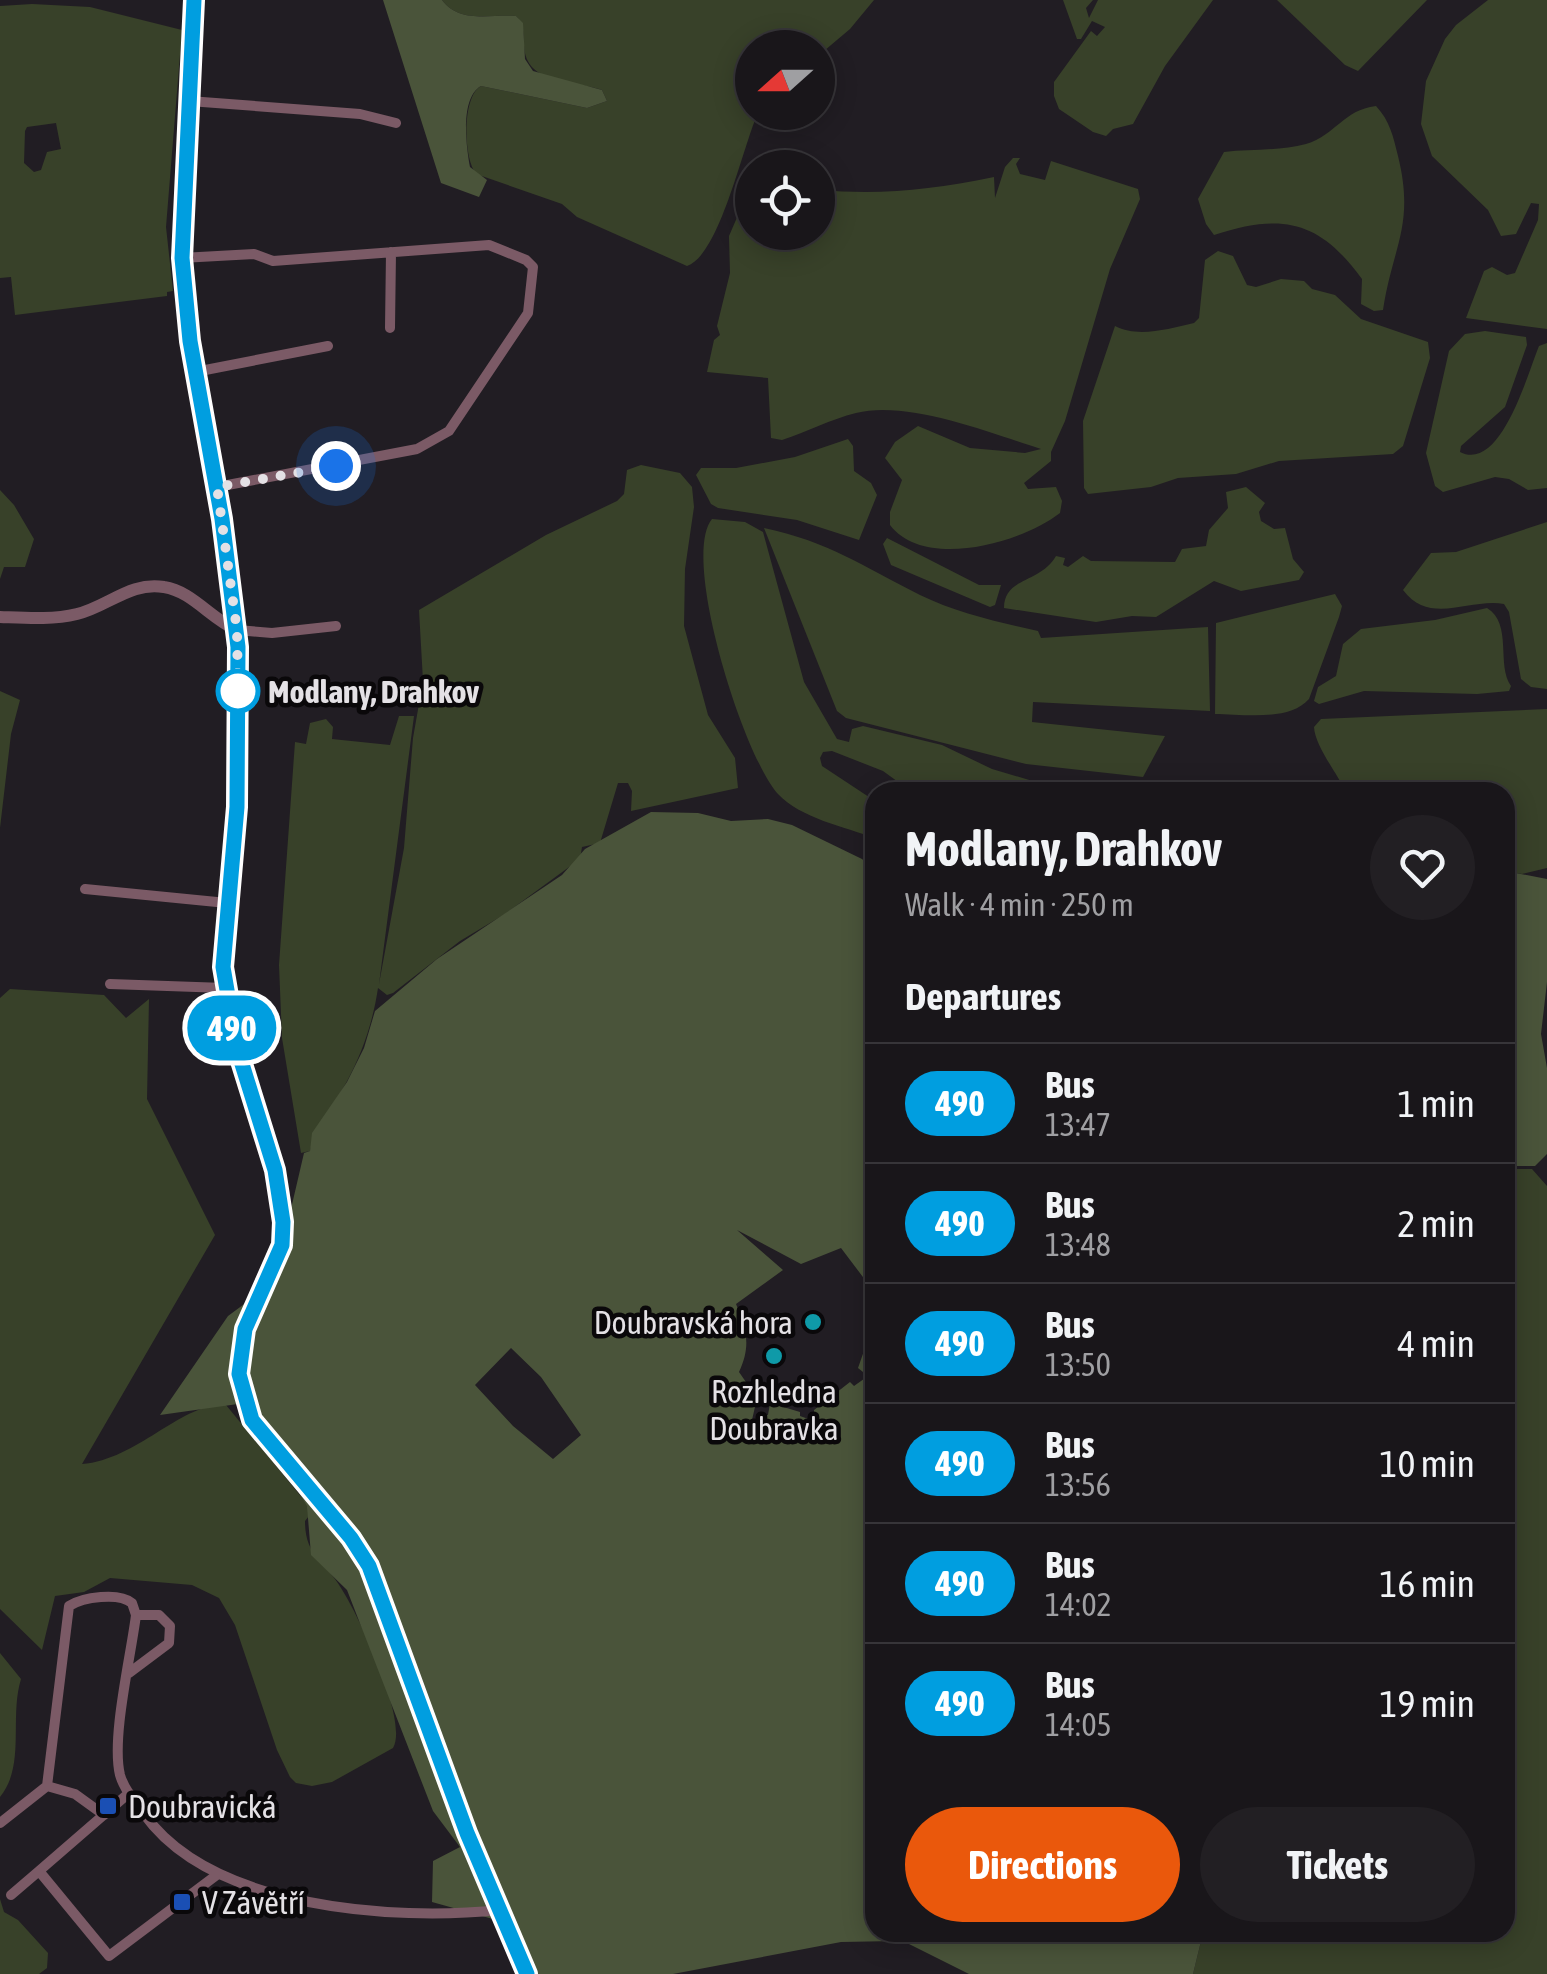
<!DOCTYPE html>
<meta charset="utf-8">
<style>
:root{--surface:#19161a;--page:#221f23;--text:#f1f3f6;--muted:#9f9fa2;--line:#373539;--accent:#ea580c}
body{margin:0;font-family:"Asap Condensed",sans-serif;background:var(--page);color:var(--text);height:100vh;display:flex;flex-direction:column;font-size:38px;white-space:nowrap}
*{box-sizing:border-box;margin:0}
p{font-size:32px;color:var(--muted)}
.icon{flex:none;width:55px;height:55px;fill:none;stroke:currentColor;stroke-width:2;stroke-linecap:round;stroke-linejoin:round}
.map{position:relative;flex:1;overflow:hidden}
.details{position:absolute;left:865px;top:782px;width:650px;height:1160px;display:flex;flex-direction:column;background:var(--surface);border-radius:30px;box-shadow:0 5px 25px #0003,0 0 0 2px var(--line)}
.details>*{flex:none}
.badge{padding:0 20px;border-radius:32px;font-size:35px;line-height:65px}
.needle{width:65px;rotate:249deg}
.tools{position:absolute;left:735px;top:30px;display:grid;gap:20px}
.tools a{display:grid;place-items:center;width:100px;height:100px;border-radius:50%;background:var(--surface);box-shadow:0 5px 25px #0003,0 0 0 2px var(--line);font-size:50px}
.you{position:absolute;width:50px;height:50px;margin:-25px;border:8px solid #fff;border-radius:50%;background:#1a73e8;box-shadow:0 0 0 15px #1a73e833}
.map>.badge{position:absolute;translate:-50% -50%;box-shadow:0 0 0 5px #fff}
h2{padding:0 40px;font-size:38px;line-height:90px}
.round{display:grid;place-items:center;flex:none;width:105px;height:105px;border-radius:52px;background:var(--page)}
.summary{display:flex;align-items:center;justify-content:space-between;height:170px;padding:0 40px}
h1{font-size:48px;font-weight:700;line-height:75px}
.button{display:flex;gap:20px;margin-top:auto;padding:20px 40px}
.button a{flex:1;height:115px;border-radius:60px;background:var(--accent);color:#fff;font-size:40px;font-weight:700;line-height:115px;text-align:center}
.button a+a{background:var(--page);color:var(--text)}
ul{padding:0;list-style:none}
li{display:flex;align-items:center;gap:30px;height:120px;padding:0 40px;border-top:2px solid var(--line)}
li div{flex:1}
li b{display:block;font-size:38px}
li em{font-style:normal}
li .badge{min-width:110px;font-weight:700;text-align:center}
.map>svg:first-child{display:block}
</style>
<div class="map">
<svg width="1547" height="1974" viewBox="0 0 1547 1974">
<rect width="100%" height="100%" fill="#211d23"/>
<path fill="#384129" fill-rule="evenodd" d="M442,0H874L850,29L818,56V48H752V112L758,113C743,145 720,255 687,266L577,217L562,204L476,174C463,158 462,96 481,86L587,108L607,101L602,90C573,80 526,85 524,46C523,34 525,25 516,16C490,14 460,24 442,0Z
M1063,0H1093L1086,8L1089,18L1098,0H1213L1165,66L1133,124L1113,129L1106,136L1093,132L1059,109L1054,96V82L1091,31L1097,36L1105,27L1092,21L1081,39H1077Z
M1277,0H1427L1358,71L1345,65Z
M1488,0H1547V329L1466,318L1484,271L1492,267L1507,275L1515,273L1538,220L1539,204L1531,203L1516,234L1501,236L1488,210L1432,156L1421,124L1426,81L1445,39L1456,25Z
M32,4L90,7L182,30L166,227L173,291L167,292V296L15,315L11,277L0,278V6ZM56,123L61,149L47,152L41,170L34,172L24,163L25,131L27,127Z
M1376,106C1390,121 1393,136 1398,156C1415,225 1393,245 1383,310L1374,311L1361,304L1362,279C1319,220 1282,213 1214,235L1206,224L1198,199L1224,152C1251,149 1280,151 1306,144C1336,135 1343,110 1376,106Z
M1013,158H1020L1016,164L1020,174L1045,180L1051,161L1138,189L1140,199L1110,269L1065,421L1051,452V461L1024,483L1028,489L1056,487L1062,501L1060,513C1023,542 925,571 890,525V512L902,480L885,458L895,442L918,426L970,448L1025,453L1041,449C990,433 908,400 856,413C831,419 807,432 782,440L771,438L768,378L707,372L714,340L720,335L717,326L730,273L729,236L751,185L752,232H818V190C883,195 930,190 994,177L995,198L1005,167Z
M1218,251L1233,256L1247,285L1256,287L1281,279L1304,281L1312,289L1335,295L1361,319L1428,342L1430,358L1403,446L1393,454L1279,461L1236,474L1178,478L1151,487L1088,494L1084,488L1083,421L1115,326C1138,338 1168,329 1194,323L1199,318L1205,260Z
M1485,331L1526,337L1527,345L1505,407L1461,446L1460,452C1501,473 1528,372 1539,346L1547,343V488L1528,490L1509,479L1495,477L1443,492L1435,486L1426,453L1449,351L1465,334Z
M848,439L853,446L854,471L871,483L877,495L859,540L797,520L718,508L711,504L696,475L701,468H736L795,457Z
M641,465L680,473L692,487L694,507L685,569L684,626L708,715L735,758L738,788L631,811L632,791L628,783H618L600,843L582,847L580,859L505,914L460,941L393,993L387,995L378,988C373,1022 362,1054 346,1083C332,1108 317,1124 310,1151L301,1153L282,1038L279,965L295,742L306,744L310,723L326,719L333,727L332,739L390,745L399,716H414L379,984L404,848L413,738L423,681L419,610L546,535L617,501L624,494L627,470Z
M1246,487L1265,503L1259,512L1261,521L1274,529L1285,528L1293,559L1304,572L1299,580L1241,591L1214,581L1156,617L1132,616L1096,622L1004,608C1004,577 1041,583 1056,556L1065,558L1063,565L1068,567L1083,556L1091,561L1175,562L1182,549L1206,546L1209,530L1228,508L1226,492Z
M0,490L14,505L34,539L25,567H4L0,579Z
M712,519L745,522L763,532L804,682L837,739L849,742L852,729L863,726L942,745L992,769L1036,782L1058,792H912L883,771L832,751L823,752L820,758L822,766L875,801V838C845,827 800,818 778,794C745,759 680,558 712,519Z
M1547,522V689L1531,687L1521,679L1509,612L1504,604C1469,598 1430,626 1403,590L1431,553L1456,552Z
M764,528C830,542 862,566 920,595C957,613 998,622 1038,631L1041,638L1208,627L1210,711L1033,702L1032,722L1165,736L1143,777L1026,764L846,718L837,711Z
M887,538L979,585H1001L995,605L990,607L891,565L883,544Z
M1335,594L1342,606L1339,617L1309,699C1289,722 1242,714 1215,714L1216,623Z
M1487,608C1513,624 1496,665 1511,686L1509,691L1477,694L1364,691L1319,704L1314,701L1318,687L1336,676L1343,644L1361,629L1435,620Z
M0,691L20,700L11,734L0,828Z
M1547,709V868L1522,874L1505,871V792H1346C1337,773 1315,746 1314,727L1321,719Z
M10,989L104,995L126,1018L149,999L147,1099L215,1235L82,1464C139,1459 181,1402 226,1405L313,1511L305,1521C305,1557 325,1561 341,1588C359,1616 409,1721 393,1748L332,1782L312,1786L296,1783L290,1777L277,1750L235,1625L219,1598L192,1585L110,1578L84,1592L55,1596L42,1650L0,1609V998Z
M1505,1169H1532L1547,1186V1974H1193L1203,1933L1505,1932Z
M0,1653L21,1679C9,1718 26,1765 0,1797Z
M0,1899L4,1912L18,1920L48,1953L47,1968L39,1974H0Z"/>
<path fill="#4a543a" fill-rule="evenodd" d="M383,0H442C460,24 490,14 516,16L523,23L525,59L533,71L602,90L607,101L587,108L481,86C460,98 466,145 470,167L487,180L479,197L441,183Z
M651,812L698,813L731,821L768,819L792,825L862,859L875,871V1293L841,1248L801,1264L737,1230L783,1270L736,1304C747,1330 751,1346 739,1372L757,1398L752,1420L768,1415L770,1403L800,1412V1416L814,1421V1410L850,1382L854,1386L868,1376L858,1368L871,1331H875V1932L1203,1933L1193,1974H969L905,1942L896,1941L841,1942L673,1974H516L500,1921L432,1902L433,1861L460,1847L433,1811L347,1590L311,1555L307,1506L245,1403L160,1415L228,1316L274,1282L304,1153L310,1151L312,1133L347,1082L364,1048L375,1011L437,959L562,875L585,849ZM511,1348L541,1377L581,1435L553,1459L513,1426L475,1385Z
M1505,871L1547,879V982L1541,1034L1547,1068V1154L1535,1166H1505Z"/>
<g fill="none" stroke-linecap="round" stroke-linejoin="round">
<path stroke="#7b5a66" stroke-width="10" d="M189,101L360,114L396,123
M181,258L254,254L273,261L489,245L526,260L533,267L528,313L449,431L417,449L217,487
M390,328L391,252
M195,372L328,346
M237,630L272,633L336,626
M85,889L227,903
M110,984L225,988
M129,1673L169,1643L170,1626L159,1615H136
M129,1793L39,1871L109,1956L218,1874
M104,1815L75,1794L47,1786L69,1606C83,1597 119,1592 132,1603L136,1615C131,1656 111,1738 120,1775C124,1789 135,1802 144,1814C212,1909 393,1921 500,1910
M0,1823L47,1786
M11,1895L39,1871"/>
<path stroke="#7b5a66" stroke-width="12" d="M194,0L181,258L190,341L222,519L238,647L237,807L223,967L237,1047L271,1153L283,1222L282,1245L245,1329L239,1374L252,1420L351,1538L369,1566L467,1833L527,1974
M0,617C26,618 52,620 77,614C107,607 131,581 164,587C192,591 212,620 237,630"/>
</g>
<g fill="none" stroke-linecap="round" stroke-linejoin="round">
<g stroke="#fff" stroke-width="22">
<path id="line" d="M194,0L182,258L190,341L222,519L238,647L237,807L223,967L237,1048L275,1170L283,1222L282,1245L245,1329L239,1374L252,1420L351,1538L369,1566L467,1833L527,1974"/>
</g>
<use href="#line" stroke="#009ee0" stroke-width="15"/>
<path stroke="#e4e1e5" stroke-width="10" stroke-dasharray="0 18" d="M238,691L237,630L217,487L336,466"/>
</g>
<circle fill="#fff" stroke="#009ee0" stroke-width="5" cx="238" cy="691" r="20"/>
<g fill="#0f9aa8" stroke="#0a080a" stroke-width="4">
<circle cx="813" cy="1322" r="10"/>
<circle cx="774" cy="1356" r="10"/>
</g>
<g fill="#1a4fb4" stroke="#0a080a" stroke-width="4">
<rect x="98" y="1796" width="20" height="20" rx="5"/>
<rect x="172" y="1892" width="20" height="20" rx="5"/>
</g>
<g text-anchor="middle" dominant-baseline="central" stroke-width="9" stroke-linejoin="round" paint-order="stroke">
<g font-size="32" font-weight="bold" fill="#e4e1e5" stroke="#0a080a" text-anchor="start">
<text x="268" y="691">Modlany, Drahkov</text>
</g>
<g font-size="32" fill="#e4e1e5" stroke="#0a080a" text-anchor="start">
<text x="793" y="1322" text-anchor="end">Doubravská hora</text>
<text x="774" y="1391" text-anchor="middle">Rozhledna<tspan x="774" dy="37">Doubravka</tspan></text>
<text x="128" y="1806">Doubravická</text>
<text x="202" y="1902">V Závětří</text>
</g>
</g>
</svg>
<div class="tools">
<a><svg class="needle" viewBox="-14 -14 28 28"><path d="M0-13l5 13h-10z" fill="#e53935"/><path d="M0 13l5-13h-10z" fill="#9f9fa2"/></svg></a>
<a><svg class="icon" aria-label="locate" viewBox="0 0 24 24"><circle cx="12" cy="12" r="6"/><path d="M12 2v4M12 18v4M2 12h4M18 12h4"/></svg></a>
</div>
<div class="you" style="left:336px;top:466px"></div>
<b class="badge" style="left:232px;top:1028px;background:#009ee0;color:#fff">490</b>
<section class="details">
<div class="summary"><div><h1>Modlany, Drahkov</h1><p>Walk · 4 min · 250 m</p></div><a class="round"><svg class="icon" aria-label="heart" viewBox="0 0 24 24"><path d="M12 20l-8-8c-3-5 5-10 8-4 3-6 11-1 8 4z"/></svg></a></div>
<h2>Departures</h2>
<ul>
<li><span class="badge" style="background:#009ee0;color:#fff">490</span><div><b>Bus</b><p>13:47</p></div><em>1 min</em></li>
<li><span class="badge" style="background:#009ee0;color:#fff">490</span><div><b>Bus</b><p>13:48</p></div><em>2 min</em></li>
<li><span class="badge" style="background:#009ee0;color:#fff">490</span><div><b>Bus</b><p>13:50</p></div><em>4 min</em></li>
<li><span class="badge" style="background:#009ee0;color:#fff">490</span><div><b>Bus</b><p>13:56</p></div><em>10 min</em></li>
<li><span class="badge" style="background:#009ee0;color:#fff">490</span><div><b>Bus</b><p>14:02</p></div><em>16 min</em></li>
<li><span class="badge" style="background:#009ee0;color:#fff">490</span><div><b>Bus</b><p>14:05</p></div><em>19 min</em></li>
</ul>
<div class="button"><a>Directions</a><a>Tickets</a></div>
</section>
</div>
